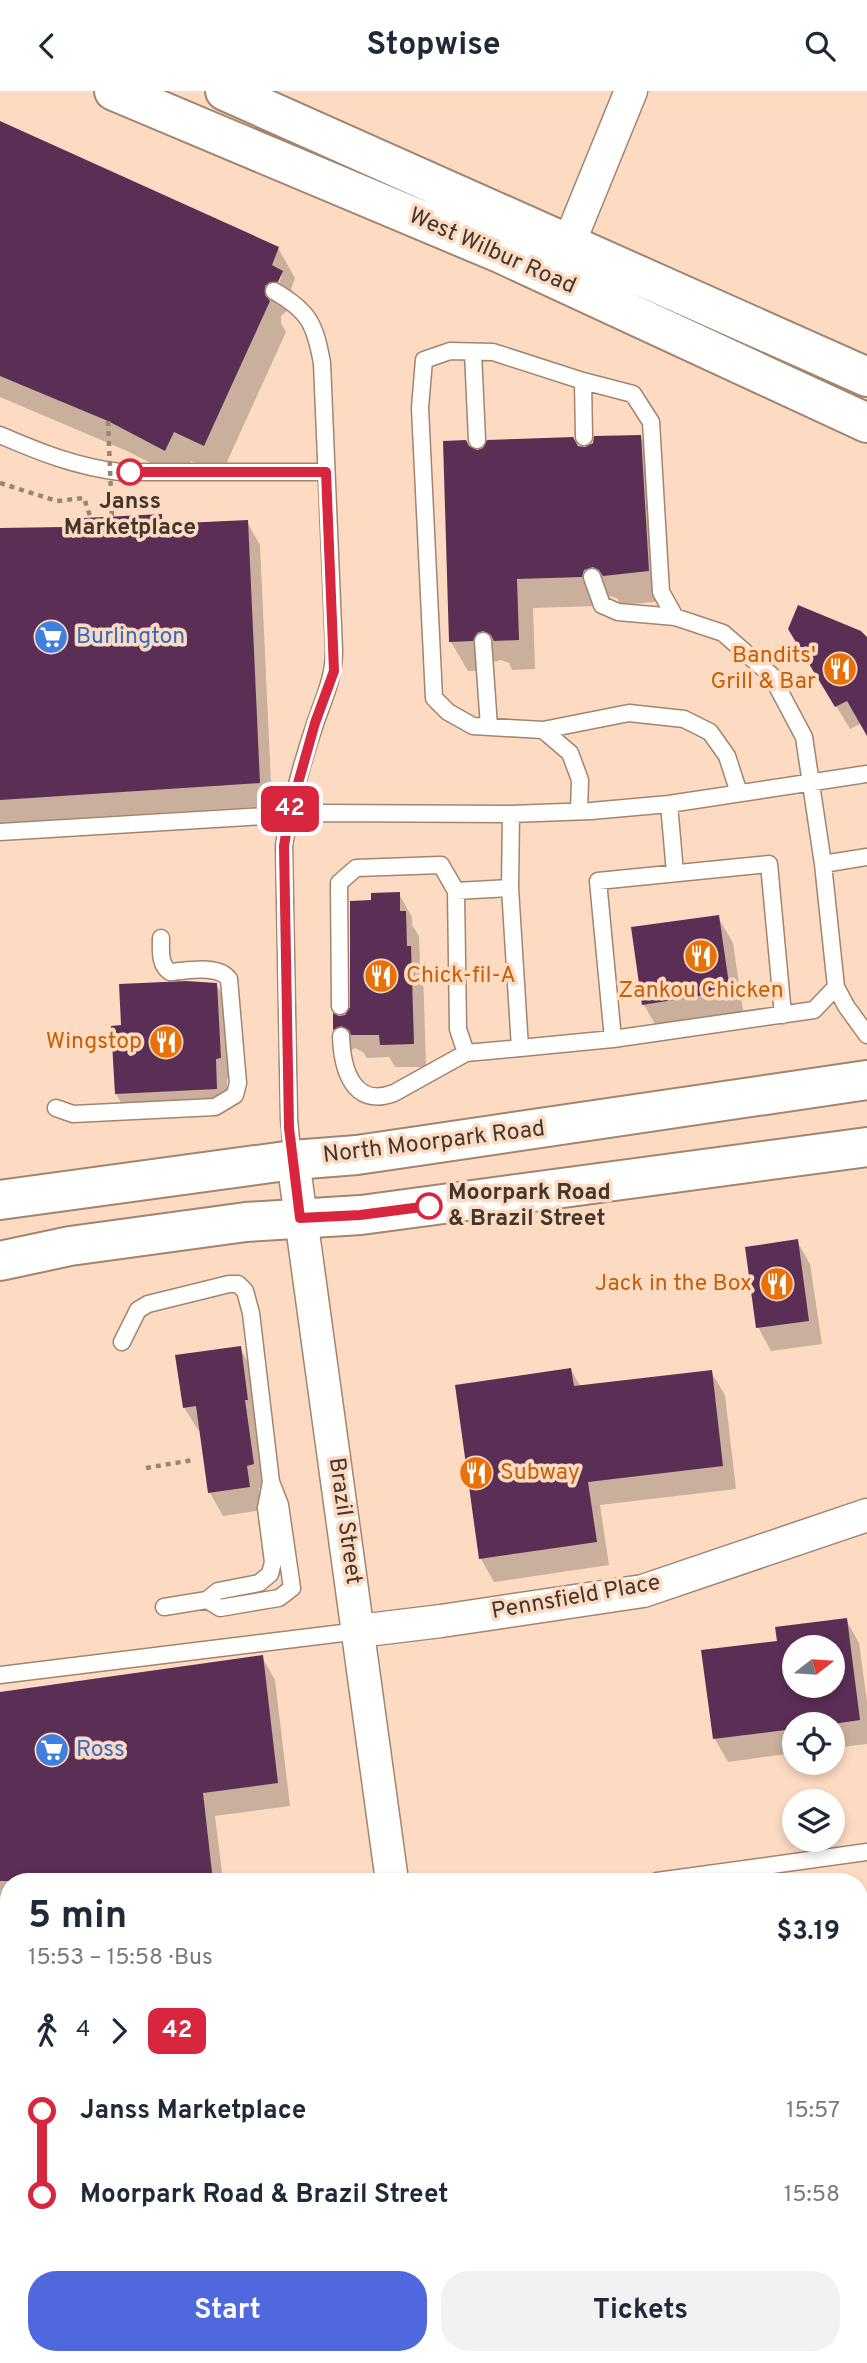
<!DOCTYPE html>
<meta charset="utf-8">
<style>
:root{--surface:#fff;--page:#f2f2f3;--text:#1f2937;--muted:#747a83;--accent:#5068dd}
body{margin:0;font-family:Overpass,sans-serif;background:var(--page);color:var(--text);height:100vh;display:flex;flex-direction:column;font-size:26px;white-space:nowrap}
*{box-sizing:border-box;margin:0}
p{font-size:23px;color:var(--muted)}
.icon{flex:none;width:38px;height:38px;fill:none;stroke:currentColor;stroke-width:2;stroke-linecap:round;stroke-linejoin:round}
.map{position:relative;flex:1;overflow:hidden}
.side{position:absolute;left:0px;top:1782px;width:868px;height:492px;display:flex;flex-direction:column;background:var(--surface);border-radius:28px 28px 0 0;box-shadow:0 4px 10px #0003}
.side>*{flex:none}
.badge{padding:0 14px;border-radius:10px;font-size:24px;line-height:46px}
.needle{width:46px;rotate:73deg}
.tools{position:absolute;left:782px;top:1544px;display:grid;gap:14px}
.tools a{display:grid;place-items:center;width:63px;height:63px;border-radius:50%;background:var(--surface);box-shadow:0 4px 10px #0003;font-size:35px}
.map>.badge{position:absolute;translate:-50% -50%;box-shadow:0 0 0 4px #fff}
.legs{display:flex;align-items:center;gap:10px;height:77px;padding:0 28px;font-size:23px}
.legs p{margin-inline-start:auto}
.head{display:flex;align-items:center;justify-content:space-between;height:119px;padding:0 28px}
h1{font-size:38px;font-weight:700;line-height:52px}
.primary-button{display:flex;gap:14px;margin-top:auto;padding:14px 28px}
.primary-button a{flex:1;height:80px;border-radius:28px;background:var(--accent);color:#fff;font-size:28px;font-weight:700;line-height:80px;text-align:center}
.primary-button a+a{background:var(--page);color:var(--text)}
ul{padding:0 28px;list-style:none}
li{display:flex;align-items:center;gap:24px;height:84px;font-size:26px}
li i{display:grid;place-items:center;width:10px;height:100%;margin:0 9px;background:currentColor}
li i::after{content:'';width:18px;height:18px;margin:-9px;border:5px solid;border-radius:50%;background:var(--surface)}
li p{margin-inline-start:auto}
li:first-child i{background:linear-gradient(#0000 50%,currentColor 0)}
li:last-child i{background:linear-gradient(currentColor 50%,#0000 0)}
header{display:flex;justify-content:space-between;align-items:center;height:91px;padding:0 28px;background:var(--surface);font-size:32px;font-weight:700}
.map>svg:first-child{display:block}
</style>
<header><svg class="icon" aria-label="back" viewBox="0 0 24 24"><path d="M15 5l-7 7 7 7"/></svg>Stopwise<svg class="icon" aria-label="search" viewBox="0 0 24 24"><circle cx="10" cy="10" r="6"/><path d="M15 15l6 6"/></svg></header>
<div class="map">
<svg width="867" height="2272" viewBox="0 0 867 2272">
<rect width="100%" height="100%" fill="#fddbc3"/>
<path fill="#0003" fill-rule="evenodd" d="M0,31L278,157L295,187L291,198L299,211L295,220H287L281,225V232L286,241L221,384L191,370L182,388L127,360L0,306ZM281,178V187L276,199L273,198Z
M640,345L657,375L665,510L621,514L618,508L611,505L601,508L598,515L533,517L535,578L512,579L509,572L501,569L493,571L489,580H468L451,551L477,361L577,356L585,358Z
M161,425L167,435L247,431L260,454L272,715L0,732V439L66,438Z
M790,538L867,549V642L862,632L850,638Z
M399,803L412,826V834L419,845L420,873L423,879L426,976H395L389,966L367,967L363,961L355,957L348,961L335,938L352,916L373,811Z
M718,826L733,852L744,926L659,940L644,914Z
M216,893L228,914L232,988H227L228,1019L128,1024L116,1003Z
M797,1150L810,1173L822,1253L771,1260L758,1236Z
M240,1257L253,1280L266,1396L259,1397L262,1419L223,1425L210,1402L201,1339H198L184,1316Z
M571,1279L581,1296L711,1281L725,1304L736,1398L600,1414L609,1474L494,1491L481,1468Z
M846,1529L859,1552L867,1611V1653L833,1657V1633H794V1662L728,1671L715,1648L779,1551ZM794,1556H833V1594H794Z
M262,1566L275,1589L290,1715L215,1725L223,1790H9V1889L0,1890V1603Z"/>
<path fill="#5b2e56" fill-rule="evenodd" d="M0,30L279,156L272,174L283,180L278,191H270L265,195V204L270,210L204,355L174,341L165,360L108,330L0,285Z
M641,344L649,480L603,485L599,479L593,476L584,479L582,486L517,488L519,549L494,550L491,544L483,540L477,542L473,550L449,551L443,350L466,349L469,355L477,359L483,357L487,349L573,346L578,355L585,356L593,352L594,345Z
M162,423V433L248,429L260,692L0,709V437L64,436L65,428Z
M798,514L861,540L867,546V645L847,610L835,616L788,538Z
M400,801V820H406L407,855H411L414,953L380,954L379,944H351L349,939L341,935L333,939V922L339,925L345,924L350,916V810L371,809V802Z
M719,824L730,900L642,914L631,836Z
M186,890L217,892L221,967L216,968L217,998L115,1003L111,935L121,934L119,893Z
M798,1148L809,1230L756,1237L745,1156Z
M241,1255L248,1309H245L254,1373L247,1375L250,1396L208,1402L196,1315L183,1317L175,1264Z
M571,1277L574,1295L712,1279L723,1375L588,1391L597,1451L479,1468L455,1294Z
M847,1527L860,1629L833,1633H794V1638L713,1648L701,1559L777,1550L775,1536ZM794,1556H833V1594H794Z
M263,1564L278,1692L203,1702L213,1790H0V1601Z"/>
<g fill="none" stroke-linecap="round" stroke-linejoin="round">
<g stroke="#a3846e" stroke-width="19">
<path id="service" d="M274,200C309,220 315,233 322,272L334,559C334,587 324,607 315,633C302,672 290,714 284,755L289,1028L293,1069
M473,261L477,349
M583,290L633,303L651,331L661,501L675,526
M0,344C39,361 77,376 120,381H326
M483,550L489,636
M543,639L629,622L684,628L710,641L727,665L739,702
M669,713L675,782
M579,720L580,689L570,662L543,639L473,635L448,621L434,607L420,317L424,269L450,260L493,261L583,290L584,346
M0,741L316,722L511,723L591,720L669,713L867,683
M823,773L867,766
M456,800L510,797
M836,896L846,915L867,944
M340,915L339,792L356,777L441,774L456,800L458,938L466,962L520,957L510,797L511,723
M341,945C342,976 352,1018 394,1002L466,962
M613,948L598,790L769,773L783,924
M520,957L613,948L814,919L836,896L823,773L804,646L771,584L723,542L675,526L618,521L602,514L592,486
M56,1017L73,1023L215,1016L235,1004L238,992L229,888C218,873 187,880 170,881C159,874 161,858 161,847
M122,1251L138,1219L148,1213L229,1193H238L245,1200L251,1222L271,1391L266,1417L273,1471L270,1483L259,1492L218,1500L207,1509L164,1516
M207,1509L220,1517L279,1507L292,1497L280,1414L271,1391
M0,1584L359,1540
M657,1790L867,1761"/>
</g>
<g stroke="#a3846e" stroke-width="35">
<path id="minor" d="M560,174L631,0
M293,1069L392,1790
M359,1540L441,1530L643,1500L867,1424
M859,2260L867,2259
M448,2264L449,2272
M766,2272L823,2264"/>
</g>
<g stroke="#a3846e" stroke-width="42">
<path id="tertiary" d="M114,0L502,163L867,332
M225,0L867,286"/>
</g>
<g stroke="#a3846e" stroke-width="42">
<path id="secondary" d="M0,1109L293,1069L357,1064L867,989
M0,1170L70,1155L246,1131L361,1124L867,1056"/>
</g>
<path stroke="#9b8474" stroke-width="4.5" stroke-dasharray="5 5" stroke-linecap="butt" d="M0,392L57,410L84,407L91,428
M146,1377L193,1369"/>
<use href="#service" stroke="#fff" stroke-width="16"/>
<use href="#minor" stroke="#fff" stroke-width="32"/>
<use href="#tertiary" stroke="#fff" stroke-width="38"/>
<use href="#secondary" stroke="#fff" stroke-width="38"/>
<path stroke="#9b8474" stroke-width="4.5" stroke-dasharray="5 5" stroke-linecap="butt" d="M108,330L112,427"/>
</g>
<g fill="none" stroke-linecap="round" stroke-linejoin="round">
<g stroke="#fff" stroke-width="16">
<path id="line-1" d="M130,381H326L334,580L315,632L289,724L284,755L289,1037L300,1127L360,1124L429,1115"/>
</g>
<use href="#line-1" stroke="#d7263d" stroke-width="10"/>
</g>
<defs>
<g id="supermarket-disc" transform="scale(1.75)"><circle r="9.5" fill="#3f7fe0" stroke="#fddbc3"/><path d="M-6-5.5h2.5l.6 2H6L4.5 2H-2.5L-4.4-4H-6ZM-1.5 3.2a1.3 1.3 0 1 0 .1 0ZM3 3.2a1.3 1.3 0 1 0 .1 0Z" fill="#fff"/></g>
<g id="restaurant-disc" transform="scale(1.75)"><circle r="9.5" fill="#e8710a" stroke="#fddbc3"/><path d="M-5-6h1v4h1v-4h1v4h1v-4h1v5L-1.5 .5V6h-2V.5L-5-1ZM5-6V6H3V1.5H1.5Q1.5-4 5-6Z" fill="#fff"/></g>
</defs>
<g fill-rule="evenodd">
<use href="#supermarket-disc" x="51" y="546"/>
<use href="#restaurant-disc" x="840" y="578"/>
<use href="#restaurant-disc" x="701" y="865"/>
<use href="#restaurant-disc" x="381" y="885"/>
<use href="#restaurant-disc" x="166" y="951"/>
<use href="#restaurant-disc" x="777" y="1193"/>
<use href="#restaurant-disc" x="476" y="1382"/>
<use href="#supermarket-disc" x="52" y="1659"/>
</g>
<g fill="#fff" stroke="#d7263d" stroke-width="3.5">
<circle cx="130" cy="381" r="12"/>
<circle cx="429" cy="1115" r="12"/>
</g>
<g text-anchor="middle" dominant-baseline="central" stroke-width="7" stroke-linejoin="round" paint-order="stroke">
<g font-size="23" fill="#43362d" stroke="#fddbc3">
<text transform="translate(492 161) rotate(24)">West Wilbur Road</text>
<text transform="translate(434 1052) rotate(-7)">North Moorpark Road</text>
<text transform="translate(344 1430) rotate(82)">Brazil Street</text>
<text transform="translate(576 1507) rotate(-10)">Pennsfield Place</text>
</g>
<g font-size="23" font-weight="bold" fill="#43362d" stroke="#fddbc3">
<text x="130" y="411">Janss<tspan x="130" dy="26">Marketplace</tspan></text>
<text x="448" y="1102" text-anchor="start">Moorpark Road<tspan x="448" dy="26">&amp; Brazil Street</tspan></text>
</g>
<g font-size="23" fill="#366cbe" stroke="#fddbc3" text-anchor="start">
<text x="76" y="546">Burlington</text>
<text x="76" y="1659">Ross</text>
</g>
<g font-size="23" fill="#c56008" stroke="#fddbc3" text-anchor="end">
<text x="816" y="565">Bandits'<tspan x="816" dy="26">Grill &amp; Bar</tspan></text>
<text x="406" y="885" text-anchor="start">Chick-fil-A</text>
<text x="701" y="900" text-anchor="middle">Zankou Chicken</text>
<text x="142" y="951">Wingstop</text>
<text x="752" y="1193">Jack in the Box</text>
<text x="500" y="1382" text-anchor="start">Subway</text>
</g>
</g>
</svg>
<div class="tools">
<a><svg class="needle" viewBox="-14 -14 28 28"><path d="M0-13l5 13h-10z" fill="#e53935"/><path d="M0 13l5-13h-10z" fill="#747a83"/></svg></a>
<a><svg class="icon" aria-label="locate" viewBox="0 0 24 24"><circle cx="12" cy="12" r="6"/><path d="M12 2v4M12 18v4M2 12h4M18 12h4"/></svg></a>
<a><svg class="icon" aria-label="layers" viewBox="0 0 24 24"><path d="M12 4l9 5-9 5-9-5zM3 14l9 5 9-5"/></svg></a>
</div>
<b class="badge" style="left:290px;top:718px;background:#d7263d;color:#fff">42</b>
<section class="side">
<div class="head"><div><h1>5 min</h1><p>15:53 – 15:58 · Bus</p></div><b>$3.19</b></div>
<div class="legs"><svg class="icon" aria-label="walk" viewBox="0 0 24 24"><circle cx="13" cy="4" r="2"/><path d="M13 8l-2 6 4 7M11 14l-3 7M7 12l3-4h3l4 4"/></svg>4<svg class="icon" aria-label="forward" viewBox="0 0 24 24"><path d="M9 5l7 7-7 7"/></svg><b class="badge" style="background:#d7263d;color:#fff">42</b></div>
<ul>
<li><i style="color:#d7263d"></i><b>Janss Marketplace</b><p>15:57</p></li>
<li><i style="color:#d7263d"></i><b>Moorpark Road &amp; Brazil Street</b><p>15:58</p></li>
</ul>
<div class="primary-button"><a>Start</a><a>Tickets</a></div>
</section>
</div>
